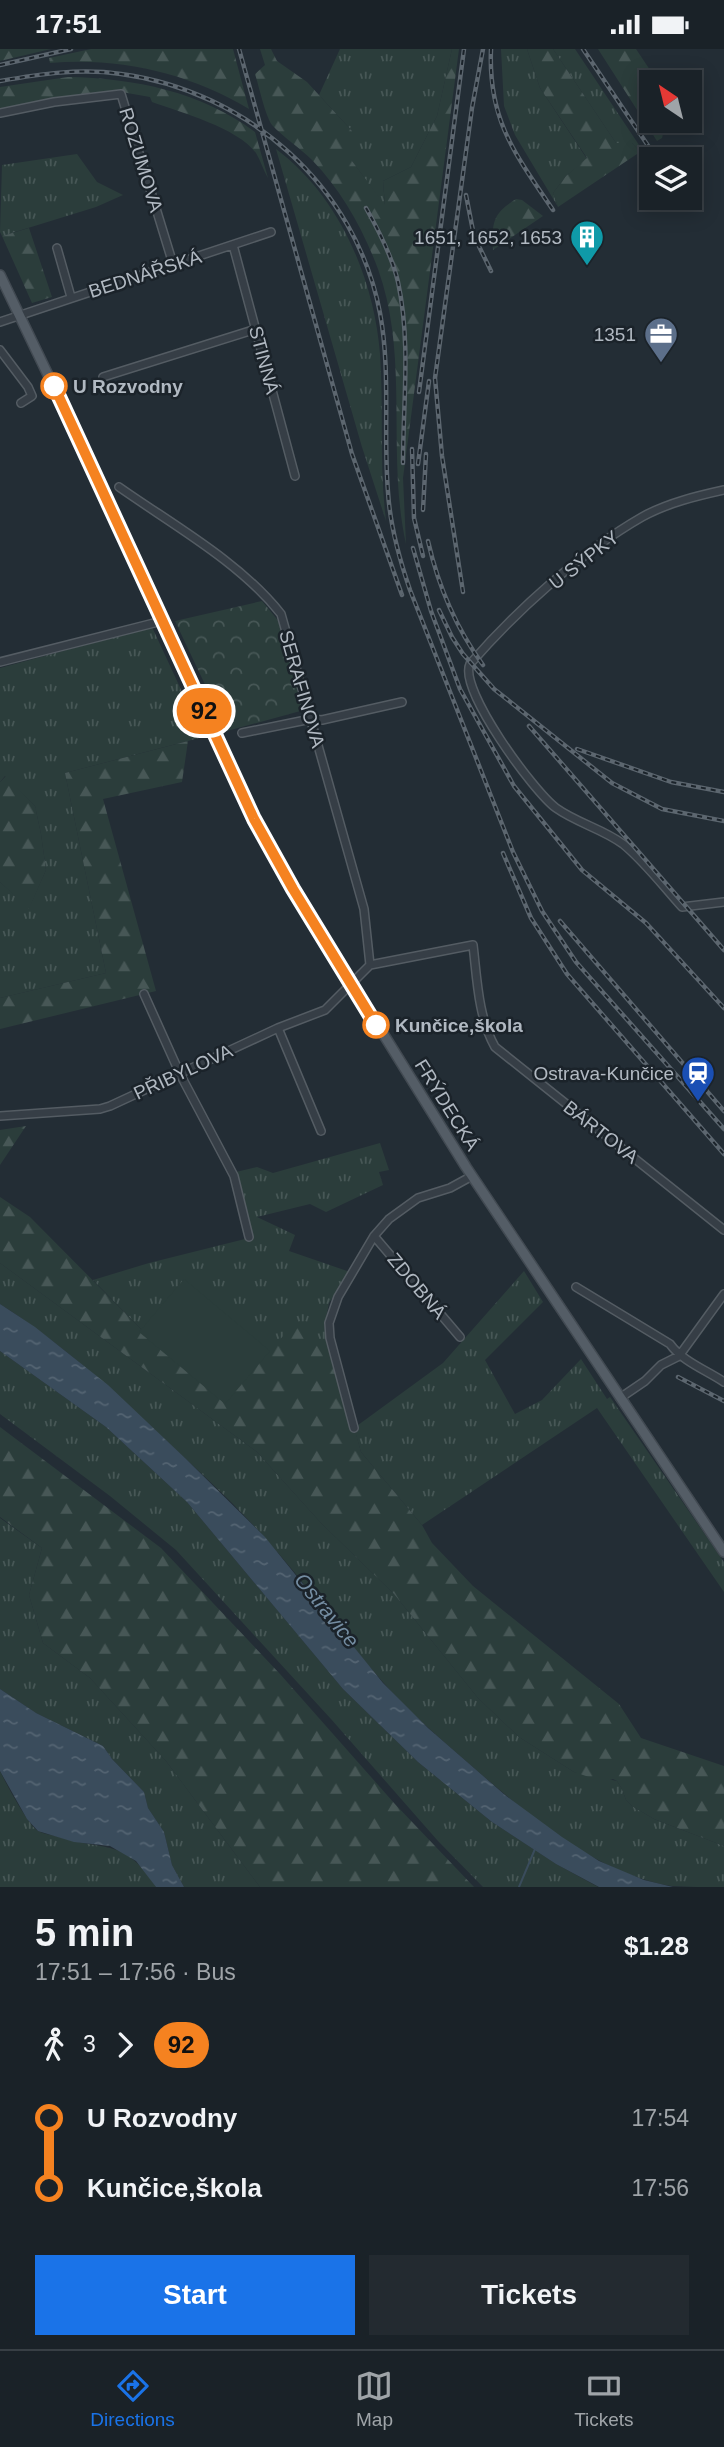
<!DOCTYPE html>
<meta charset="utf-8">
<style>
:root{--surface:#1a2228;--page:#232a30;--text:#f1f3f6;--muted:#9fa4a8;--line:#383f45;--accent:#1a73e8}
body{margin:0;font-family:Helvetica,sans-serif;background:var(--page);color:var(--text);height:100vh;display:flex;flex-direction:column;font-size:26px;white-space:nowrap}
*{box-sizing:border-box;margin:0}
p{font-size:23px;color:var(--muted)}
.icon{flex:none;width:38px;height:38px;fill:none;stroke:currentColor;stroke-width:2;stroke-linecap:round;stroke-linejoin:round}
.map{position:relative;height:1838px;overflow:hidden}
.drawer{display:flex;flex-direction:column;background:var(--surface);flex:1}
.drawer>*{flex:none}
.badge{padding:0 14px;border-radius:23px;font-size:24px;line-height:46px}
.needle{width:46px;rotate:325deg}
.controls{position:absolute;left:639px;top:21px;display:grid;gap:14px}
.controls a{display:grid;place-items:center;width:63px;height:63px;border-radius:0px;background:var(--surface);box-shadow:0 4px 18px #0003,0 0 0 2px var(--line);font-size:35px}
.map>.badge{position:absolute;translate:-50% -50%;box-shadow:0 0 0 4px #fff}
.legs{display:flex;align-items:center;gap:10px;height:77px;padding:0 35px;font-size:23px}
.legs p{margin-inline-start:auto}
.overview{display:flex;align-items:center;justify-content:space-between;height:119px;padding:0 35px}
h1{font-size:38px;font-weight:600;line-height:52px}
.button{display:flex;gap:14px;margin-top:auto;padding:14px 35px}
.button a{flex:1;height:80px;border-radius:0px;background:var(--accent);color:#fff;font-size:28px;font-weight:600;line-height:80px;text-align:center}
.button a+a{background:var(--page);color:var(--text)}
ul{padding:0 35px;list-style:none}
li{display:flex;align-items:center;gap:24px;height:70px;font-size:26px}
li i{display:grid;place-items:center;width:10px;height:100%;margin:0 9px;background:currentColor}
li i::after{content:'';width:18px;height:18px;margin:-9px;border:5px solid;border-radius:50%;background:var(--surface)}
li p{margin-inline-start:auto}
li:first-child i{background:linear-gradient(#0000 50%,currentColor 0)}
li:last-child i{background:linear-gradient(currentColor 50%,#0000 0)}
.status{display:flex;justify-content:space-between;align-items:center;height:49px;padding:0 35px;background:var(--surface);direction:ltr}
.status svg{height:19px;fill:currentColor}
.tab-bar{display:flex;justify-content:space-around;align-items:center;height:98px;border-top:2px solid var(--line);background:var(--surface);font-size:19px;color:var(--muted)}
.tab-bar a{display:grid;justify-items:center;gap:4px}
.tab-bar .active{color:var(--accent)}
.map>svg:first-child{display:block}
</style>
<div class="status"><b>17:51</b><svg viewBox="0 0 49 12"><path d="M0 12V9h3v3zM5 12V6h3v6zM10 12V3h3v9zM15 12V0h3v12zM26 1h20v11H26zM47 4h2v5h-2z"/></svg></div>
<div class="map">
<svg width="724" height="1838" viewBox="0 0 724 1838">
<defs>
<pattern id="grass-tufts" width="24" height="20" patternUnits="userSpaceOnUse" patternTransform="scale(1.75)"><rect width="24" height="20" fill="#2b3d3b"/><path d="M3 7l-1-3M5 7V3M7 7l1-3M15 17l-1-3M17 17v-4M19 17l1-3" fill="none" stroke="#475756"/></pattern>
<pattern id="forest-firs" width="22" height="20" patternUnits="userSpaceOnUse" patternTransform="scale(1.75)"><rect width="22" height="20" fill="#2b3d3b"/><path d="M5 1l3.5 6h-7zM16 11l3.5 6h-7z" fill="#475756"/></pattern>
<pattern id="park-crowns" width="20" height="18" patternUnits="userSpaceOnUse" patternTransform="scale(1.75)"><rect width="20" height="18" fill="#2b3d3b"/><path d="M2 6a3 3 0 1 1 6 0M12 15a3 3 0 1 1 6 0" fill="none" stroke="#475756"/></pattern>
<pattern id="water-ripples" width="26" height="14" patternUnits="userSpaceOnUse" patternTransform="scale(1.75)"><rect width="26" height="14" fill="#3a4c5c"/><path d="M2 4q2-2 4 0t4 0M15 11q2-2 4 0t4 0" fill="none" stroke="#546472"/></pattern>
</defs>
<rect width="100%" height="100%" fill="#232d35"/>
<path fill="url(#grass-tufts)" d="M340,0H452L437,67L411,118L383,132L385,157L352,112V82L319,46Z
M501,0H527L540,39L587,110L566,127L553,144L558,158L515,86L504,57Z
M553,0H575L643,102L640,103L632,94H616Z
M276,100C339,147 374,229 380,305C384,361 379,416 386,472L362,398Z
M77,105L97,133L123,146L96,158L2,187L0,183L2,116Z
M152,578L203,688L65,724L106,924L0,949V833L29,859L46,821L41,785L35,757L5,727L0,733V619Z
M380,1094L389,1121L379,1123L383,1136L326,1163L310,1155L257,1168L295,1186L289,1202L350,1223L329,1254L325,1274L333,1301L228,1348L140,1279L93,1231L149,1214L253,1188L236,1123L257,1118L273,1124Z
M0,1214L257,1403L321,1474L394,1545L478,1649L519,1688L574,1723L617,1732L622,1740L626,1751L632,1757L654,1770L724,1797V1838C707,1838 688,1838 671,1837C592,1823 525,1763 466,1712C437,1687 407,1661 382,1632C341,1586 306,1534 265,1489C236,1456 203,1426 171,1396C117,1345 63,1295 0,1255Z
M524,1222L543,1253L485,1311L515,1365L542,1351L581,1310L607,1350L610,1348L724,1513V1543L597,1359L422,1476L361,1403L354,1379L443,1314Z
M0,1302L106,1378L187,1453L343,1640L418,1713L492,1773L556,1815L598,1838H483L438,1792L331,1670L176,1501L110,1447L0,1365Z
M0,1469L42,1499L29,1546L43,1594L90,1629L166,1712L260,1838H184L172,1816L164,1783L148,1759L144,1743L112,1710L103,1697L36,1664L0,1640Z
M0,1722C5,1733 28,1776 38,1782C43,1785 53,1786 59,1788C106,1803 124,1788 156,1838H0Z"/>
<path fill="url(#forest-firs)" d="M0,0H51L0,12Z
M91,0H233L249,60C189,24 120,8 50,14L49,9Z
M260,0H271L277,12L307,33L352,82V112L385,156L383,132L411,118L437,67L452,0H459L403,429L406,495C386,404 410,309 378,220C363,180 342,142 312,111C300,99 283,88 272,76C265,66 259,37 255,25L265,16Z
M527,0H553L616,94H632L640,103L558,158L553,144L566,127L587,109L540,39Z
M598,0H636L658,33H651V72H672L665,77L662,89L657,92Z
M68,28C134,29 202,43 255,83L268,129C263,121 261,112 256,104C238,79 180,63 152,53L150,48L116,42L58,49L0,60V38Z
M516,150L522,151L543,167L493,201C492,174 492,165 516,150Z
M29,179L52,248L32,254L2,187Z
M188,692L182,733L103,750L156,942L0,980V949L106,924L65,724Z
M6,727L35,757L41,785L46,821L29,860L0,833V733Z
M26,1077L0,1116V1081Z
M0,1148L30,1168L140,1279L228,1347L295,1274L333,1301L361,1403L422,1476L432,1494L473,1537L619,1655L641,1689L724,1717V1797L654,1770L632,1757L626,1751L622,1740L617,1732L613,1730L604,1733L574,1723L519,1688L478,1649L394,1545L321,1474L257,1403L0,1214Z
M0,1378L161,1499L280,1625L394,1754L474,1838H260L166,1712L90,1629L43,1594L29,1546L42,1499L0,1468Z"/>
<path fill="url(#park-crowns)" d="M262,552L281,575L304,661L227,682L175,572Z"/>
<path fill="#2b3d3b" d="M184,1230L270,1302L225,1355L139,1283Z"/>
<path fill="url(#water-ripples)" d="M0,1255L35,1278L108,1336L185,1409L265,1488L383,1634L428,1679L505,1746L562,1788L599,1812L644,1831L673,1838H599L556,1815L492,1773L418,1713L343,1640L187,1453L106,1378L0,1302Z
M0,1640L36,1664L103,1697L112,1710L144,1743L148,1759L164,1783L172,1816L184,1838H156L136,1812L110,1797L74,1793L38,1782L27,1770L0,1722Z"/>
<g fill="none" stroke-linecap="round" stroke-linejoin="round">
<path stroke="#3a4c5c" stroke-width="2" d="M519,1838L535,1800"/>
<g stroke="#545c63" stroke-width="10">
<path id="minor" d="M0,64L54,53L121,45L173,215
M233,196L295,427
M57,199L71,248
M0,273L271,183
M0,301L28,338L32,347L21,354
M103,328L256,280
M119,438C173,476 240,513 281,565L364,860L370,916
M724,441C697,447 667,454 642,468C581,503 516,562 470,615C458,640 534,743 556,759C577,774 603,780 623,795C645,813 663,837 682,858L724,853
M0,613L162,572
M242,684L311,670L322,671L402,653
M144,945L180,1025L234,1127L249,1188
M278,979L321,1082
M0,1067L100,1060L110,1057L278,979L325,961L370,916L473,896C477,929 478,968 495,998L724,1181
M374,1187L460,1288
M576,1238L670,1295C682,1312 706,1321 724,1333
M620,1349L645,1332L661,1316L679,1307L724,1245
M354,1379L330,1289L329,1274L338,1248L374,1187L389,1170L418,1149L450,1139L472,1127"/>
</g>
<g stroke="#424a52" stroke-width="12">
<path id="major" d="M0,226L88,409L235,731L282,822L466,1118L724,1503"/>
</g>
<use href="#minor" stroke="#363e46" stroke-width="7"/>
<use href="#major" stroke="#545d66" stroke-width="9"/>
<g stroke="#5c666f" stroke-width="4.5">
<path id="rail" d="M239,0L352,405L402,546
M491,0C488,71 515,105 553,161
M583,0L657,110
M0,16L71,0
M0,32C40,25 80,19 121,25C247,42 356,137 380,264C391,323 383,383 388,443C390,477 399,509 410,541L513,803L542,862L576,913L724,1080
M466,146L474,187L491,222
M366,159C379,182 392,207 398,233C411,293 403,354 403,414
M419,343L464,0
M412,400L414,469L423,507
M418,415L429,332
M423,461L426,405
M428,492C438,536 456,579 483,616
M413,499L431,562L460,640L514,737L582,821L646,874L724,959
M463,543L442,407L435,329L472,59L483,0
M439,561L452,588L463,605L494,640L612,734L662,760L724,772
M529,677L724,901
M577,700L671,733L724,743
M503,804L531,869L567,925L724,1105
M560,872L724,1062
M678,1328L724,1352"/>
</g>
<use href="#rail" stroke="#1b232a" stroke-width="2" stroke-dasharray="5" stroke-linecap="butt"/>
</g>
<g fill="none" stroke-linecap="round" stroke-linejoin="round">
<g stroke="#fff" stroke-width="16">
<path id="line-1" d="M54,337L254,770L293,840L376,976"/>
</g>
<use href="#line-1" stroke="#f58220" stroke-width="10"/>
</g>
<defs>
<g id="building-pin" transform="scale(1.75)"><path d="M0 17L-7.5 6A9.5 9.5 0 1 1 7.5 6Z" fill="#0f9aa8" stroke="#1b232a"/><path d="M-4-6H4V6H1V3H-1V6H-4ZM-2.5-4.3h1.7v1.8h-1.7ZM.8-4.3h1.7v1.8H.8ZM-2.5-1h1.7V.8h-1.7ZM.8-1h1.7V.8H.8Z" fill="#fff"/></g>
<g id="office-pin" transform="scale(1.75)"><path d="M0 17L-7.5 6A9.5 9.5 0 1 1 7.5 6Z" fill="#5c6f8a" stroke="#1b232a"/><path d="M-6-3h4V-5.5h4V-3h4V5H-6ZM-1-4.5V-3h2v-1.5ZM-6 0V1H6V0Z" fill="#fff"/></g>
<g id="station-pin" transform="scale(1.75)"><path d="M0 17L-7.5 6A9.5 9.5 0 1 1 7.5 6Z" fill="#1a4fb4" stroke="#1b232a"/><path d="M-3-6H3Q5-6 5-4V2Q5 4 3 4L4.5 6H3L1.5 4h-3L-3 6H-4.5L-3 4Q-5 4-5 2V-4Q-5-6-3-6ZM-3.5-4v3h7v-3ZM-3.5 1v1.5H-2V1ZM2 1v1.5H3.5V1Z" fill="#fff"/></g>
</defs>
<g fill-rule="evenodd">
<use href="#building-pin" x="587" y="188"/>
<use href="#office-pin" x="661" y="285"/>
<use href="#station-pin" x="698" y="1024"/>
</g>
<g fill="#fff" stroke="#f58220" stroke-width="3.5">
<circle cx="54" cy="337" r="12"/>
<circle cx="376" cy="976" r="12"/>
</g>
<g text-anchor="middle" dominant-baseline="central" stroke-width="5" stroke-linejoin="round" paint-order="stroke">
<g font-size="19" fill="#b1b9c2" stroke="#1b232a">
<text transform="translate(141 111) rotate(73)">ROZUMOVA</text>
<text transform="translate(145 225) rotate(-18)">BEDNÁŘSKÁ</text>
<text transform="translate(264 311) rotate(75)">STINNÁ</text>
<text transform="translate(584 511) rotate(-38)">U SÝPKY</text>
<text transform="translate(302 640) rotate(74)">SERAFINOVA</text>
<text transform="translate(183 1023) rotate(-25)">PŘIBYLOVA</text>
<text transform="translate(447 1056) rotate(58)">FRÝDECKÁ</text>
<text transform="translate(601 1083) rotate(38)">BÁRTOVA</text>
<text transform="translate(417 1237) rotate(50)">ZDOBNÁ</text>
</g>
<g font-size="19" fill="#b1b9c2" stroke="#1b232a" text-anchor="end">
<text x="562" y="188">1651, 1652, 1653</text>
<text x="636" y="285">1351</text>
<text x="674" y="1024">Ostrava-Kunčice</text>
</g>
<g font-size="19" font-weight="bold" fill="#b1b9c2" stroke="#1b232a" text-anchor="start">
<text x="73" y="337">U Rozvodny</text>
<text x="395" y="976">Kunčice,škola</text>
</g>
<g font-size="21" font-style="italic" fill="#748da2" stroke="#1b232a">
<text transform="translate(327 1561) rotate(51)">Ostravice</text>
</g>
</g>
</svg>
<div class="controls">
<a><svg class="needle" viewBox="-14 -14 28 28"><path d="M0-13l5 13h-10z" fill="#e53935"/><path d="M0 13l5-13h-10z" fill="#9fa4a8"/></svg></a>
<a><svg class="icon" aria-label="layers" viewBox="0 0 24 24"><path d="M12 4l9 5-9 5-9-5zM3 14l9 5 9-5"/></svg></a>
</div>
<b class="badge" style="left:204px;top:662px;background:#f58220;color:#111">92</b>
</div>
<section class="drawer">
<div class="overview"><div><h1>5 min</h1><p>17:51 – 17:56 · Bus</p></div><b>$1.28</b></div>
<div class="legs"><svg class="icon" aria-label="walk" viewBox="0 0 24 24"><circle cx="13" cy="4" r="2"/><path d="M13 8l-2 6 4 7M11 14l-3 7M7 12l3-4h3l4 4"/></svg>3<svg class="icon" aria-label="forward" viewBox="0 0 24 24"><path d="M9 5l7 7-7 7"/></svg><b class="badge" style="background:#f58220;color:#111">92</b></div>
<ul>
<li><i style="color:#f58220"></i><b>U Rozvodny</b><p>17:54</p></li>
<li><i style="color:#f58220"></i><b>Kunčice,škola</b><p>17:56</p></li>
</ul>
<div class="button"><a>Start</a><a>Tickets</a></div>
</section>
<nav class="tab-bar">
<a class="active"><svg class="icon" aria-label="directions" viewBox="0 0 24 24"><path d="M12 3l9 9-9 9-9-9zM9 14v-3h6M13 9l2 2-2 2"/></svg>Directions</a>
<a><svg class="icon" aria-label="map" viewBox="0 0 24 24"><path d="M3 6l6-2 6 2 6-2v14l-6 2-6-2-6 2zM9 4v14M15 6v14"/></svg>Map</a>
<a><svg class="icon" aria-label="tickets" viewBox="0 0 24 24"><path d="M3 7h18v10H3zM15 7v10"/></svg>Tickets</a>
</nav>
